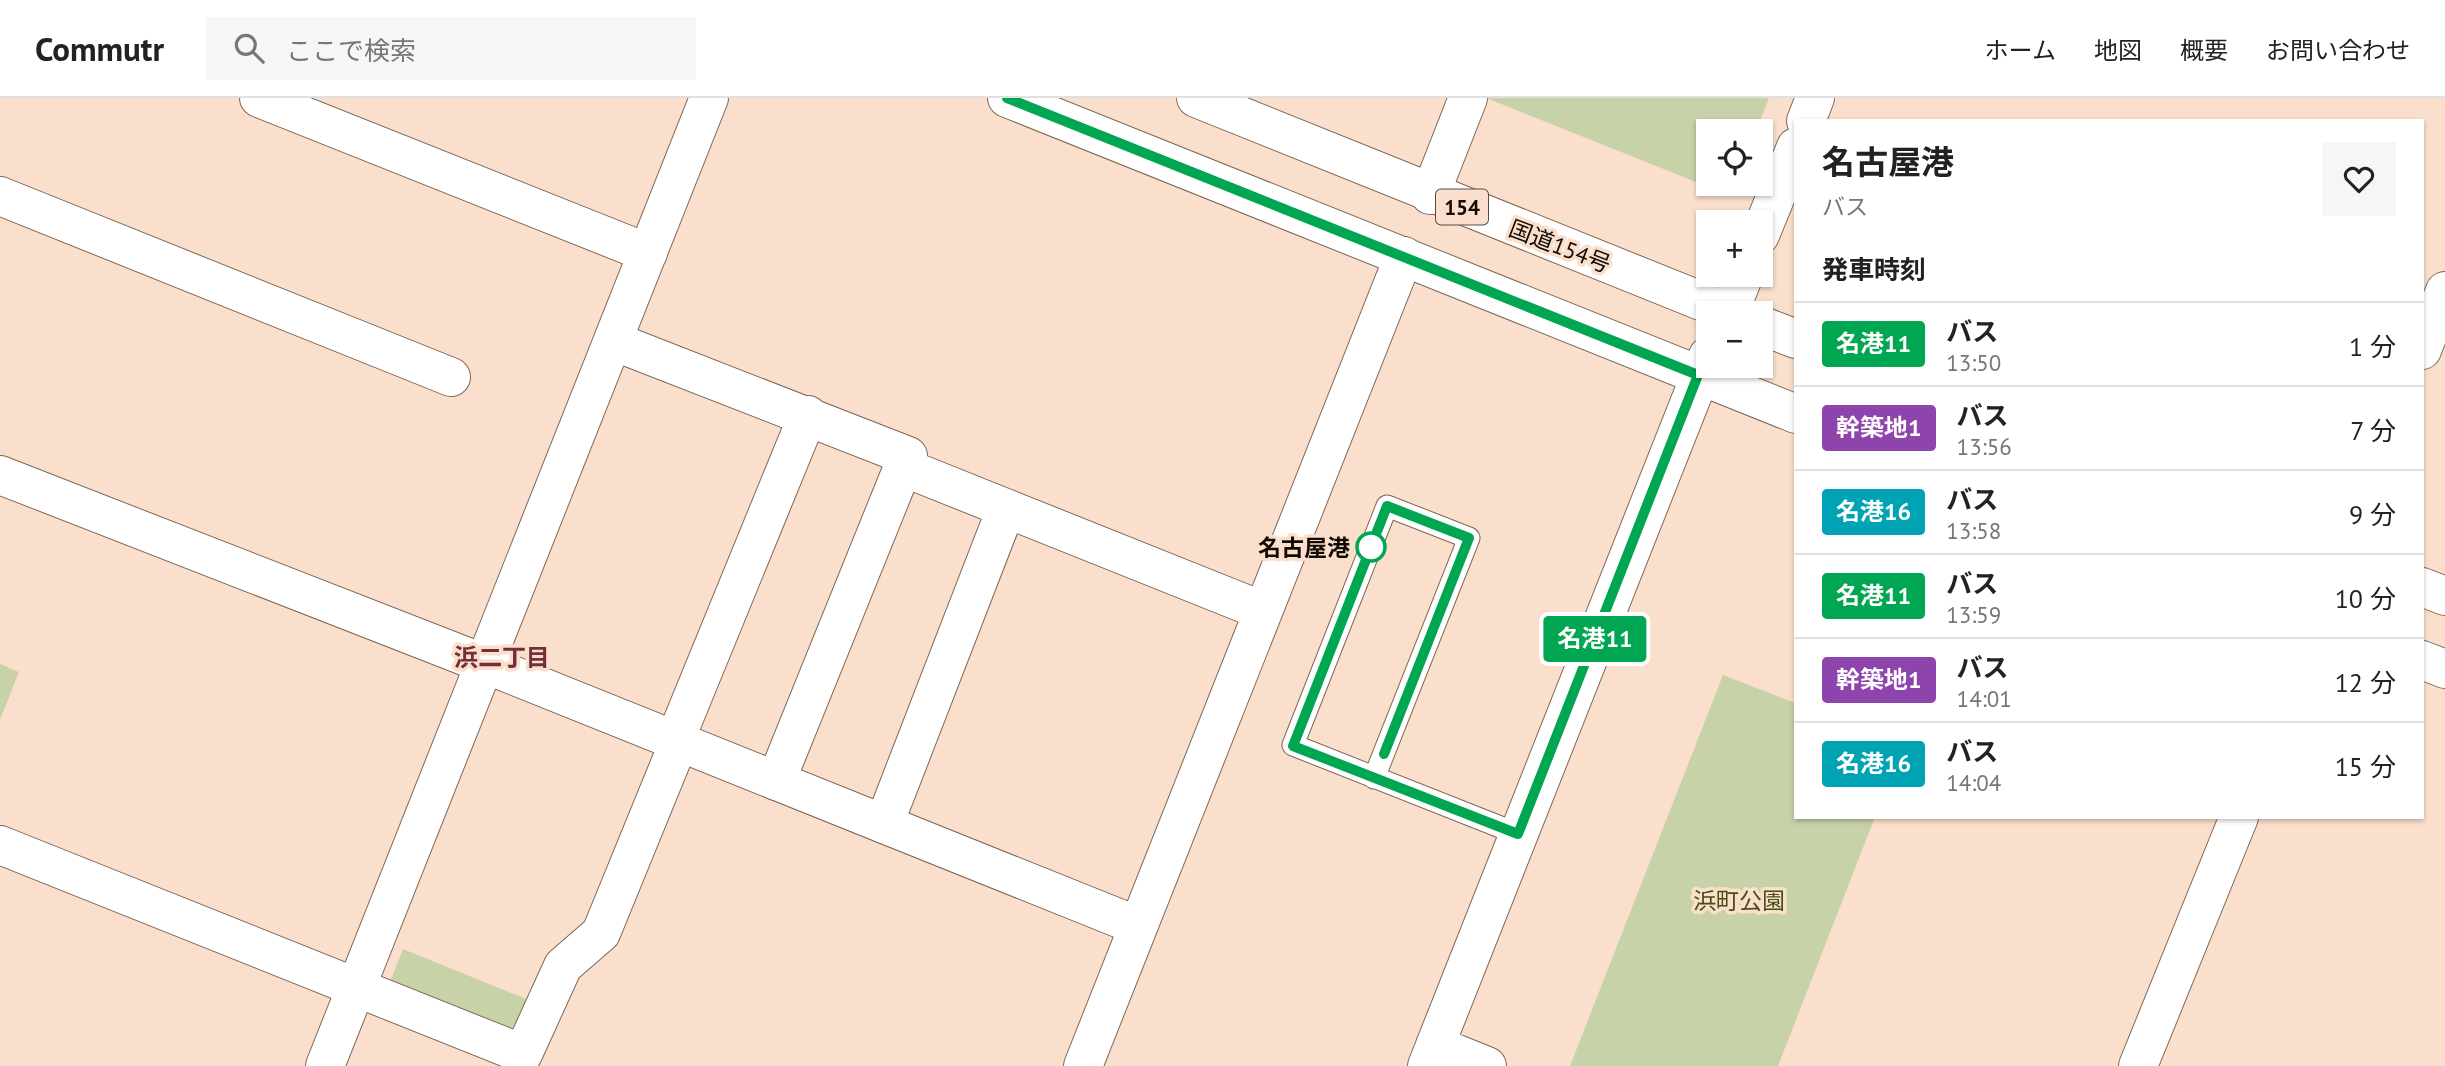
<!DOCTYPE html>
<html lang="ja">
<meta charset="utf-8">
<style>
:root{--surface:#fff;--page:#f6f6f6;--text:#222;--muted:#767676;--line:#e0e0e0}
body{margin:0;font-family:"PT Sans","Noto Sans JP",sans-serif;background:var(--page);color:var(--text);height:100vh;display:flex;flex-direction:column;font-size:26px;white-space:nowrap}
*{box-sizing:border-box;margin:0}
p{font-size:23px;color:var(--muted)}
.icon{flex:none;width:38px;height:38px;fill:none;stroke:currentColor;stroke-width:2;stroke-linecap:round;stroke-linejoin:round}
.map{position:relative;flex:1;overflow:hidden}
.details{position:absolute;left:1794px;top:21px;width:630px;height:700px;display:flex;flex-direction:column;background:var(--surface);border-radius:0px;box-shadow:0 2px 5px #0004}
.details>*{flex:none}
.badge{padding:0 14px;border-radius:5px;font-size:24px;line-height:46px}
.buttons{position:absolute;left:1696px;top:21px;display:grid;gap:14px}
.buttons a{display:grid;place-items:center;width:77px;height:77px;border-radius:0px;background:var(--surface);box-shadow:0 2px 5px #0004;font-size:35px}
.map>.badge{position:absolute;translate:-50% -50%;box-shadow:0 0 0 4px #fff}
h2{padding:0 28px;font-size:26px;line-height:63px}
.round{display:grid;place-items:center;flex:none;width:74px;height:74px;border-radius:0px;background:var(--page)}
.summary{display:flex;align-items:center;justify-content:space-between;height:119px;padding:0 28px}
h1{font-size:33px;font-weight:700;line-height:52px}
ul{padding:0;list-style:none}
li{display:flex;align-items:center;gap:21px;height:84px;padding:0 28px;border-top:2px solid var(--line)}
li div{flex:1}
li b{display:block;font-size:26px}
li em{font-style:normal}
li .badge{min-width:77px;font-weight:700;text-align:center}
header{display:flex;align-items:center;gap:42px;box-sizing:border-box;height:98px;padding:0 35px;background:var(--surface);border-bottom:2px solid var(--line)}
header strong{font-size:33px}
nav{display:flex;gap:38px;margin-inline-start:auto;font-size:24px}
.search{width:490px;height:63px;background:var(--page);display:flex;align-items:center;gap:18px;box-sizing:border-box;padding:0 24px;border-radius:0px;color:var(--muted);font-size:26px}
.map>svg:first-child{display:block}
</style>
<header>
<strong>Commutr</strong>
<div class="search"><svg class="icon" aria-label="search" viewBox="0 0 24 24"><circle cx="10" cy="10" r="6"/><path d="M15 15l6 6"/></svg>ここで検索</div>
<nav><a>ホーム</a><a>地図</a><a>概要</a><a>お問い合わせ</a></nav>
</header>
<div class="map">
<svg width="2445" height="968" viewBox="0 0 2445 968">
<rect width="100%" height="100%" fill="#fae0cc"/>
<path fill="#c8d2a8" d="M1486,0H1769L1756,33H1708V86H1736L1731,98Z
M0,566L19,574L0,622Z
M1723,577L1795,605L1796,719H1875L1778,968H1570Z
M403,851L536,905L519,937L387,891Z"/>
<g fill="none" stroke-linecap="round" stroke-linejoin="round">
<g stroke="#7e6755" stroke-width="23">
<path id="service" d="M1374,680L1469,440L1387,408L1293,647L1518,736"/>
</g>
<g stroke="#7e6755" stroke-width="40">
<path id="minor" d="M259,0L648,155
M1806,23L1815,0
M1430,97L1468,0
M0,98L451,279
M1760,137L1796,49
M1729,215L1744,177
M613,243L908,358L903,369L1263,513
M2422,252L2445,193
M675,642L808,317
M776,683L903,369
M884,726L1006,411
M0,747L523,956L563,868L601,835L679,644
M1435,947L1487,968
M325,968L709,0
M1083,968L1404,158
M1427,968L1708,258
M2138,968L2239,719"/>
</g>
<g stroke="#7e6755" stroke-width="40">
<path id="tertiary" d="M0,377L485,566L1138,828"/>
</g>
<g stroke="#7e6755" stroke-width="40">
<path id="trunk" d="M1007,0L1796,316
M1196,0L1731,215
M1760,227L1796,241
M2422,489L2445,498
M2422,562L2445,571"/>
</g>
<use href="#service" stroke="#fff" stroke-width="21"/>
<use href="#minor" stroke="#fff" stroke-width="38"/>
<use href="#tertiary" stroke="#fff" stroke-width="38"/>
<use href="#trunk" stroke="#fff" stroke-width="38"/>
</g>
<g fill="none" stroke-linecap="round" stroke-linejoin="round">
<g stroke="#fff" stroke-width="16">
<path id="line" d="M1007,0L1698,277L1518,736L1293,648L1387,408L1469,440L1384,656"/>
</g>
<use href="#line" stroke="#00a651" stroke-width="10"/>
</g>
<circle fill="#fff" stroke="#00a651" stroke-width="3.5" cx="1371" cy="449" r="14"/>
<g text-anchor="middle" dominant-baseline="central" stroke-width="7" stroke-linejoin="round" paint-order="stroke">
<rect fill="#fae0cc" stroke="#584a40" stroke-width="2" x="1436" y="91.5" width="52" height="35" rx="5"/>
<g font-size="21" font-weight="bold" fill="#120a04">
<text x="1462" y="109">154</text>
</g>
<g font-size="23" fill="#120a04" stroke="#fae0cc">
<text transform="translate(1560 148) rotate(21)">国道154号</text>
</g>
<g font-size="23" font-weight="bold" fill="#120a04" stroke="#fae0cc" text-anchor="end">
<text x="1350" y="449">名古屋港</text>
</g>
<g font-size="23" fill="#454e16" stroke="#fae0cc">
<text x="1739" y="802">浜町公園</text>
</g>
<g font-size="24" font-weight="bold" fill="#762f3a" stroke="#fae0cc">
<text x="502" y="559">浜二丁目</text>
</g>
</g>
</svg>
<div class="buttons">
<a><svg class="icon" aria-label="locate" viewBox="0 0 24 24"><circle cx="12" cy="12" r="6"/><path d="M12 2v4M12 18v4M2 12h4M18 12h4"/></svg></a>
<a>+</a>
<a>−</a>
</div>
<b class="badge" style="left:1595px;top:541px;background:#00a651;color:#fff">名港11</b>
<section class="details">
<div class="summary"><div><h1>名古屋港</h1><p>バス</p></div><a class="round"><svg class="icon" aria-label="heart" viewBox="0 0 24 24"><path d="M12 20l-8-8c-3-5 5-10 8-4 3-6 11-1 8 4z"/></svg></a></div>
<h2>発車時刻</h2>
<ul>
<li><span class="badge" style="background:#00a651;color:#fff">名港11</span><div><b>バス</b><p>13:50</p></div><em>1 分</em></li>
<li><span class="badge" style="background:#8e44ad;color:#fff">幹築地1</span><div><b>バス</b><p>13:56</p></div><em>7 分</em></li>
<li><span class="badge" style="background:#00a3b4;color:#fff">名港16</span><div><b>バス</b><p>13:58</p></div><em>9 分</em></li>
<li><span class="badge" style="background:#00a651;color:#fff">名港11</span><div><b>バス</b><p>13:59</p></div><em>10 分</em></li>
<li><span class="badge" style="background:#8e44ad;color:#fff">幹築地1</span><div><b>バス</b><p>14:01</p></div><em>12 分</em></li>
<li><span class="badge" style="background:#00a3b4;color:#fff">名港16</span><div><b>バス</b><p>14:04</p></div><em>15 分</em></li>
</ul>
</section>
</div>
